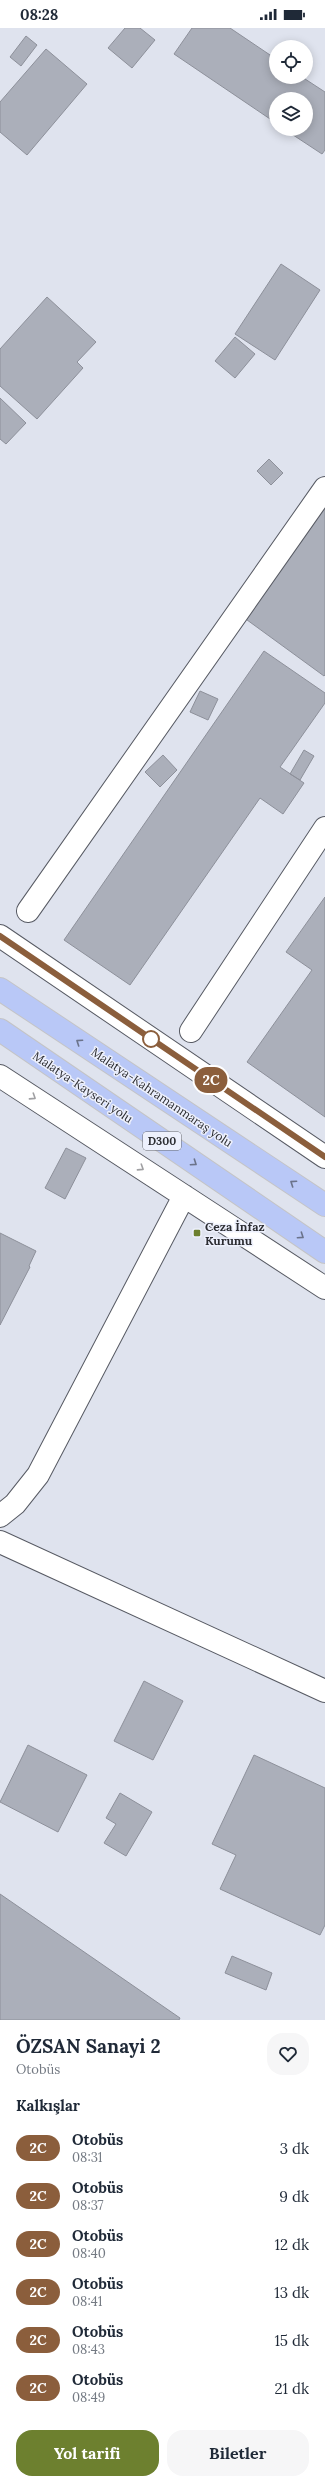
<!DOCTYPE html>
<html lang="tr">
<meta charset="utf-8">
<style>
:root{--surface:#fff;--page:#f6f6f7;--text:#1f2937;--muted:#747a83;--accent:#6d802f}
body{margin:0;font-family:Lora,serif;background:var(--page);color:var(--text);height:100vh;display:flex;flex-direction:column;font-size:15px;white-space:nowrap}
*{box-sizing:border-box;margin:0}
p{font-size:13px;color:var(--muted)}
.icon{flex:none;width:22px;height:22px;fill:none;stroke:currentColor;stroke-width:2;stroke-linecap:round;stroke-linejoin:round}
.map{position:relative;height:1992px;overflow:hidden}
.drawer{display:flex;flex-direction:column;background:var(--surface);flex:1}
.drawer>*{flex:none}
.badge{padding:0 8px;border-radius:13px;font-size:14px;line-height:26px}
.fabs{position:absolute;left:269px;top:12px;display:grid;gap:8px}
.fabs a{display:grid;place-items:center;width:44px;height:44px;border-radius:50%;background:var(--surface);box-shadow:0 2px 10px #0003;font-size:20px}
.map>.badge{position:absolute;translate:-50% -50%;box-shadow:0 0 0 2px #fff}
h2{padding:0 16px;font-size:15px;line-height:36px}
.round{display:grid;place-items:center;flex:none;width:42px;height:42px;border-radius:16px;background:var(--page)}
.overview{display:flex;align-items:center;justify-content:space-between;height:68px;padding:0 16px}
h1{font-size:19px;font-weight:700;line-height:30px}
.action{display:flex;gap:8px;margin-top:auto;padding:8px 16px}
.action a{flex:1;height:46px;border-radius:16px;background:var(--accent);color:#fff;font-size:16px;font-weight:700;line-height:46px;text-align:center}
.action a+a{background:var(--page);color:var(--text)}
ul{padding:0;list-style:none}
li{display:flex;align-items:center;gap:12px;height:48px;padding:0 16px}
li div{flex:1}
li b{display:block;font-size:15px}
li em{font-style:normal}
li .badge{min-width:44px;font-weight:700;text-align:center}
.status{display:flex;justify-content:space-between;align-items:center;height:28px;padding:0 20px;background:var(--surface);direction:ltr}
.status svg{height:11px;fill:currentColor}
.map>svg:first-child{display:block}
</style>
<div class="status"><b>08:28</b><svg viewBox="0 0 49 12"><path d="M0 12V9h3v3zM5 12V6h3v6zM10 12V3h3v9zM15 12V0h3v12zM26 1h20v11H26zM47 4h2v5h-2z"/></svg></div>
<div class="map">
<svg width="325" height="1992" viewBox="0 0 325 1992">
<rect width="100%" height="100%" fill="#dfe3ee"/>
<path fill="#abafba" stroke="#8d909a" d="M125,0H140L155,12L132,40L108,20Z
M192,0H230L276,31V49H302L325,64V122L322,126L284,101H306V71H276V95L174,26Z
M26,8L37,17L21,38L10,29Z
M46,21L87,56L27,127L0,104V74Z
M281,236L320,262L275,332L235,306Z
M47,269L96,314L77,334L83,340L37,391L0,358V321Z
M235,309L255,326L235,350L215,333Z
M0,370L26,395L6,416L0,411Z
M269,431L283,445L271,457L257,443Z
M325,476V647L324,648L243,589Z
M264,623L325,665V675L280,739L304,755L283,786L260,770L130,957L64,912Z
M200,663L218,671L208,692L190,684Z
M304,722L314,728L300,752L290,746Z
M163,727L177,742L160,759L145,744Z
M325,869V1089L247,1034L312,942L286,924Z
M66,1120L86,1130L65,1171L45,1160Z
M0,1205L36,1223L29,1238L30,1239L0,1297Z
M144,1653L183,1673L153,1732L114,1713Z
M28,1717L87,1747L58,1804L0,1774Z
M254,1727L325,1760V1897L320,1907L220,1861L236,1827L212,1816Z
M120,1765L152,1784L126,1828L104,1815L116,1796L106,1790Z
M0,1866L180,1990L179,1992H0Z
M232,1928L272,1945L266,1962L225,1945Z"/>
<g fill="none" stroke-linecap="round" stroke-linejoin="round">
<g stroke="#575a63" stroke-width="24">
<path id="minor" d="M28,883L325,460
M0,908L325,1129
M191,1003L325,800
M0,1048L325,1260
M0,1488L15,1476L38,1447L184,1168
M0,1514L325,1663"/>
</g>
<g stroke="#c4c4c6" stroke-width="24">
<path id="highway" d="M0,961L325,1177
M0,1002L325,1224"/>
</g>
<use href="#minor" stroke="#fff" stroke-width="22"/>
<use href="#highway" stroke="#b9c8f7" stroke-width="22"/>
</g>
<defs><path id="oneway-chevron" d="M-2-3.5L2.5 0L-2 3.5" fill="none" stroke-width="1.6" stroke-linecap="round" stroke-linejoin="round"/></defs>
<g stroke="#6b738b">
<use href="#oneway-chevron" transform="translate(79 1014) rotate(-146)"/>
<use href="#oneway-chevron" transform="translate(194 1135) rotate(34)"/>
<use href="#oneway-chevron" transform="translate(293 1155) rotate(-146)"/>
<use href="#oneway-chevron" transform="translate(301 1208) rotate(34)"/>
</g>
<g stroke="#a0a0a3">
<use href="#oneway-chevron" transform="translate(33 1069) rotate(33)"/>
<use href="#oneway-chevron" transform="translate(141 1140) rotate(33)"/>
</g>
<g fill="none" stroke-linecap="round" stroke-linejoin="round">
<g stroke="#fff" stroke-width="9">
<path id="line" d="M0,908L325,1129"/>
</g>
<use href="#line" stroke="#8b5e3c" stroke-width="6"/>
</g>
<circle fill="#fff" stroke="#8b5e3c" stroke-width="2" cx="151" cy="1011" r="8"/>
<rect fill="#6d802f" stroke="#edf0fc" stroke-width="1.5" x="193" y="1201" width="8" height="8" rx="2"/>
<g text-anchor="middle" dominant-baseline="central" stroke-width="3" stroke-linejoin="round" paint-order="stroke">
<rect fill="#edf0fc" stroke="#66686f" stroke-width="1" x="143" y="1104" width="38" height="18" rx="3"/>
<g font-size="11" font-weight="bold" fill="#2c2d32">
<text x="162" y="1113">D300</text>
</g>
<g font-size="12" fill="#2c2d32" stroke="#edf0fc">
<text transform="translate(83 1059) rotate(34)">Malatya-Kayseri yolu</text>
<text transform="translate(162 1069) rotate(34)">Malatya-Kahramanmaraş yolu</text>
</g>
<g font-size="12" font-weight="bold" fill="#2c2d32" stroke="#edf0fc" text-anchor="start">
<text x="205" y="1198">Ceza İnfaz<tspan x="205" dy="14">Kurumu</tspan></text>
</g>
</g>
</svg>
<div class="fabs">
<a><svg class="icon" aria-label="locate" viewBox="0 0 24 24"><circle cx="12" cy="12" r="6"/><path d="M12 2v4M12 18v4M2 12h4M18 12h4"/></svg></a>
<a><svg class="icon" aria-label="layers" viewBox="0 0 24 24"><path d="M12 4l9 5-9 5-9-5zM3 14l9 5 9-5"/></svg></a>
</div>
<b class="badge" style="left:211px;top:1052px;background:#8b5e3c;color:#fff">2C</b>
</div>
<section class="drawer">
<div class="overview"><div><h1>ÖZSAN Sanayi 2</h1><p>Otobüs</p></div><a class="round"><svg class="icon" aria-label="heart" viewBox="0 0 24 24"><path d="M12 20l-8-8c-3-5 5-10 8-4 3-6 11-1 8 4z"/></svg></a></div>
<h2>Kalkışlar</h2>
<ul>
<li><span class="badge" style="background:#8b5e3c;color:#fff">2C</span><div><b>Otobüs</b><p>08:31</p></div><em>3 dk</em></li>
<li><span class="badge" style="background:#8b5e3c;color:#fff">2C</span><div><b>Otobüs</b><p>08:37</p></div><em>9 dk</em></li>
<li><span class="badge" style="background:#8b5e3c;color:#fff">2C</span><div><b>Otobüs</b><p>08:40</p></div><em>12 dk</em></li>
<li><span class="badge" style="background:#8b5e3c;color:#fff">2C</span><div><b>Otobüs</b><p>08:41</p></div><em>13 dk</em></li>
<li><span class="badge" style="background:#8b5e3c;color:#fff">2C</span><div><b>Otobüs</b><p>08:43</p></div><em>15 dk</em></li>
<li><span class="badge" style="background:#8b5e3c;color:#fff">2C</span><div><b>Otobüs</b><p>08:49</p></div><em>21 dk</em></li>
</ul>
<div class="action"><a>Yol tarifi</a><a>Biletler</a></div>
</section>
